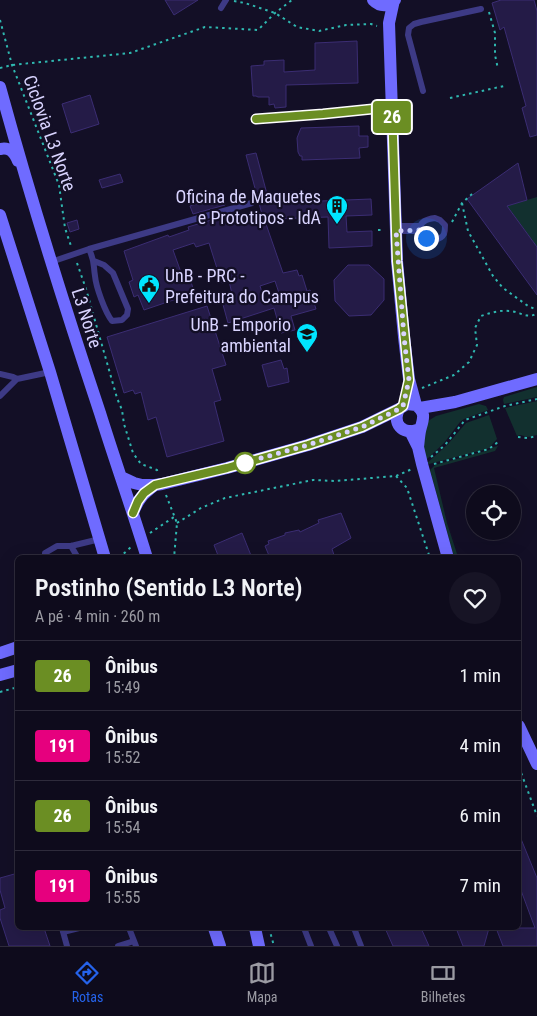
<!DOCTYPE html>
<html lang="pt">
<meta charset="utf-8">
<style>
:root{--surface:#0e0b1c;--page:#171425;--text:#f1f3f6;--muted:#9b9ba3;--line:#2e2b3b;--accent:#2563eb}
body{margin:0;font-family:"Roboto Condensed",sans-serif;background:var(--page);color:var(--text);height:100vh;display:flex;flex-direction:column;font-size:19px;white-space:nowrap}
*{box-sizing:border-box;margin:0}
p{font-size:16px;color:var(--muted)}
.icon{flex:none;width:28px;height:28px;fill:none;stroke:currentColor;stroke-width:2;stroke-linecap:round;stroke-linejoin:round}
.map{position:relative;flex:1;overflow:hidden}
.side{position:absolute;left:15px;top:555px;width:506px;height:375px;display:flex;flex-direction:column;background:var(--surface);border-radius:8px;box-shadow:0 5px 20px #0002,0 0 0 1px var(--line)}
.side>*{flex:none}
.badge{padding:0 10px;border-radius:4px;font-size:18px;line-height:32px}
.buttons{position:absolute;left:466px;top:485px;display:grid;gap:10px}
.buttons a{display:grid;place-items:center;width:55px;height:55px;border-radius:50%;background:var(--surface);box-shadow:0 5px 20px #0002,0 0 0 1px var(--line);font-size:25px}
.you{position:absolute;width:25px;height:25px;margin:-12px;border:4px solid #fff;border-radius:50%;background:#1a73e8;box-shadow:0 0 0 8px #1a73e833}
.map>.badge{position:absolute;translate:-50% -50%;box-shadow:0 0 0 2px #fff}
.round{display:grid;place-items:center;flex:none;width:52px;height:52px;border-radius:26px;background:var(--page)}
.headline{display:flex;align-items:center;justify-content:space-between;height:85px;padding:0 20px}
h1{font-size:24px;font-weight:600;line-height:38px}
ul{padding:0;list-style:none}
li{display:flex;align-items:center;gap:15px;height:70px;padding:0 20px;border-top:1px solid var(--line)}
li div{flex:1}
li b{display:block;font-size:19px}
li em{font-style:normal}
li .badge{min-width:55px;font-weight:700;text-align:center}
.dock{display:flex;justify-content:space-around;align-items:center;height:70px;border-top:1px solid var(--line);background:var(--surface);font-size:14px;color:var(--muted)}
.dock a{display:grid;justify-items:center;gap:2px}
.dock .active{color:var(--accent)}
.map>svg:first-child{display:block}
</style>
<div class="map">
<svg width="537" height="946" viewBox="0 0 537 946">
<rect width="100%" height="100%" fill="#130f26"/>
<path fill="#12302f" d="M537,197V247L507,206Z
M537,387V397L504,404L503,400L504,397Z
M537,401V435L528,437L520,435L517,436L505,408Z
M479,404L486,406L488,410L464,419L460,422L444,443L425,461L421,440L428,421L436,416Z
M489,415L497,439L489,448L483,450L425,465L448,444L466,423Z
M498,446L495,451L434,468L447,523L458,557H454L430,470L435,465L489,450L494,447Z"/>
<path fill="#241b47" stroke="#3b2d73" fill-rule="evenodd" d="M165,0H198L174,15Z
M501,0H534L537,11V135L530,137L522,108L526,106L504,27L500,30L492,3Z
M357,41L358,83L286,85V107L275,108L274,104L269,105V97H258L256,96H253L251,66L264,65V61L284,60V72L315,70V43Z
M90,95L99,124L71,133L62,104Z
M359,126V136H368V147L359,148L360,158L302,160V156H300L298,152L297,138L301,128Z
M256,153L267,194L295,192L296,202L371,199L372,215L346,216L347,232L372,231V246L329,248L328,217L274,219L275,222L266,224L283,273L297,270L299,276L302,275L307,291L310,290L316,309L291,316L295,330L281,333L274,308L228,323L222,301L233,298L229,281L222,283L221,281L209,243L196,247L194,243L173,250L183,278L189,276L194,291L188,293V295L144,310L138,295L134,297L129,282L133,280L124,251L168,235L169,237L189,230L188,227L228,215L229,219L241,216L244,225L263,218L246,155ZM275,281L280,296L265,301L260,286Z
M518,163L527,200L507,206L537,247V295L467,199Z
M120,174L123,182L102,188L99,180Z
M223,197L225,205L193,214L190,206Z
M77,220L79,229L70,232L67,223Z
M348,265H369L384,279V300L371,315L349,316L335,301L334,280Z
M207,306L226,365L212,369L221,400L214,402L224,441L167,457L156,417L148,420L141,392L135,394L133,390L124,393L107,337Z
M281,360L284,369L287,368L289,382L268,387L262,365Z
M341,513L351,538L332,549L335,558H270L265,546L269,544L268,541L285,535V533L299,530L300,532L319,523L318,520Z
M242,533L252,558H219L214,545Z
M519,834L537,878V946H503L496,928H535L519,885Z
M18,873V928H44L50,946H9L0,918V910L5,908L0,890V878Z
M385,928H421L429,946H393Z
M456,928H489L484,946H463Z"/>
<g fill="none" stroke-linecap="round" stroke-linejoin="round">
<path stroke="#2fb8b0" stroke-width="2" stroke-dasharray="2.5 4" stroke-linecap="butt" d="M234,1L245,3L275,13L297,27L319,31L346,25L371,24L377,26
M489,12L495,33V55L498,69
M0,20L12,65L59,185L65,228L71,246
M0,68L12,65L130,53L205,27L258,30L275,13L292,0
M450,98L504,86
M462,203L468,231L493,276L503,288L528,306L537,310
M452,222L462,203L472,194
M378,230H383
M77,263L86,289L117,398L122,410L124,424L133,453L141,464L157,470L158,474
M422,388L454,375L469,362L477,345L475,328L481,316C490,313 499,310 509,311C519,311 528,320 537,313
M518,437L528,438L537,436
M431,457L445,445L465,420L505,406L537,399
M434,464L489,449L498,442
M396,476L407,488L430,558
M166,495L177,523L174,558
M177,523L201,508L225,498L313,480L335,481L396,476L412,469
M150,533L174,517
M119,558L132,546
M0,692L18,687
M519,767L537,816
M269,928L274,946"/>
<path stroke="#3d3a85" stroke-width="6" d="M221,8L226,0
M423,91L408,35L409,28L414,24L421,22L481,9
M256,119L323,114L392,107
M435,218L440,220L445,225C445,228 445,231 444,234C441,240 430,242 425,237C424,236 420,232 419,231C420,221 427,219 435,218Z
M396,226H420
M396,231H419
M89,249L252,203
M51,262L89,249C95,262 93,263 95,276C96,287 105,312 112,321L122,320L127,315L128,309L113,273L104,265L94,261
M0,374L13,377L17,379
M0,396L17,379L50,372
M71,546L78,558
M45,558V553L57,546H71L100,539
M62,928L67,946
M129,928L136,946
M304,928L311,946
M329,928L337,946
M354,928L361,946
M63,932L79,928
M118,946L134,941"/>
<path stroke="#6f6bff" stroke-width="12" d="M373,0C380,7 388,7 395,0
M394,0L389,23L397,261L404,337L409,379L416,405
M0,87C30,197 64,305 100,413C115,461 132,509 147,558
M0,149C10,147 14,152 18,161
M0,215L50,372L105,558
M420,408L455,402L537,379
M399,409C392,423 402,435 417,430
M410,431L418,447L422,464L448,558
M121,477L134,483L142,485H155L162,484L227,468L308,445L362,427L399,409L407,404L416,405C425,412 424,417 421,427C419,433 419,440 418,447
M133,513C138,499 143,494 155,485
M0,653L18,647
M0,675L18,670
M519,726L537,764
M214,928L220,946
M255,928L259,946"/>
</g>
<g fill="none" stroke-linecap="round" stroke-linejoin="round">
<g stroke="#fff" stroke-width="11">
<path id="line" d="M133,513L138,501L144,493L155,485L227,468L308,445L362,427L399,409L403,406L409,380L397,261L392,107L323,114L256,119"/>
</g>
<use href="#line" stroke="#6b8e23" stroke-width="8"/>
<path stroke="#d9d4ff" stroke-width="5" stroke-dasharray="0 9" d="M245,463L240,464L308,445L362,427L399,409L403,406L409,380L404,337L396,231L420,230L426,238"/>
</g>
<defs>
<g id="building-pin" transform="scale(1.125)"><path d="M0 17L-7.5 6A9.5 9.5 0 1 1 7.5 6Z" fill="#00e5ff" stroke="#130f26"/><path d="M-4-6H4V6H1V3H-1V6H-4ZM-2.5-4.3h1.7v1.8h-1.7ZM.8-4.3h1.7v1.8H.8ZM-2.5-1h1.7V.8h-1.7ZM.8-1h1.7V.8H.8Z" fill="#111"/></g>
<g id="civic-pin" transform="scale(1.125)"><path d="M0 17L-7.5 6A9.5 9.5 0 1 1 7.5 6Z" fill="#00e5ff" stroke="#130f26"/><path d="M-.6-6.5H3V-4.5H.6V-3L4-1V1h2V6H-6V1h2V-1L-.6-3ZM-1.2 2.5V6h2.4V2.5Z" fill="#111"/></g>
<g id="school-pin" transform="scale(1.125)"><path d="M0 17L-7.5 6A9.5 9.5 0 1 1 7.5 6Z" fill="#00e5ff" stroke="#130f26"/><path d="M0-5L7-2L0 1L-7-2ZM-4 1L0 2.5L4 1V4Q0 6-4 4Z" fill="#111"/></g>
</defs>
<g fill-rule="evenodd">
<use href="#building-pin" x="337" y="206"/>
<use href="#civic-pin" x="149" y="285"/>
<use href="#school-pin" x="307" y="334"/>
</g>
<circle fill="#fff" stroke="#6b8e23" stroke-width="2.5" cx="245" cy="463" r="10"/>
<g text-anchor="middle" dominant-baseline="central" stroke-width="4.5" stroke-linejoin="round" paint-order="stroke">
<g font-size="18" fill="#d9d4ff" stroke="#130f26">
<text transform="translate(50 133) rotate(70)">Ciclovia L3 Norte</text>
<text transform="translate(87 318) rotate(72)">L3 Norte</text>
</g>
<g font-size="18" fill="#d9d4ff" stroke="#130f26" text-anchor="end">
<text x="321" y="196">Oficina de Maquetes<tspan x="321" dy="21">e Prototipos - IdA</tspan></text>
<text x="165" y="275" text-anchor="start">UnB - PRC -<tspan x="165" dy="21">Prefeitura do Campus</tspan></text>
<text x="291" y="324">UnB - Emporio<tspan x="291" dy="21">ambiental</tspan></text>
</g>
</g>
</svg>
<div class="buttons">
<a><svg class="icon" aria-label="locate" viewBox="0 0 24 24"><circle cx="12" cy="12" r="6"/><path d="M12 2v4M12 18v4M2 12h4M18 12h4"/></svg></a>
</div>
<div class="you" style="left:426px;top:238px"></div>
<b class="badge" style="left:392px;top:117px;background:#6b8e23;color:#fff">26</b>
<section class="side">
<div class="headline"><div><h1>Postinho (Sentido L3 Norte)</h1><p>A pé · 4 min · 260 m</p></div><a class="round"><svg class="icon" aria-label="heart" viewBox="0 0 24 24"><path d="M12 20l-8-8c-3-5 5-10 8-4 3-6 11-1 8 4z"/></svg></a></div>
<ul>
<li><span class="badge" style="background:#6b8e23;color:#fff">26</span><div><b>Ônibus</b><p>15:49</p></div><em>1 min</em></li>
<li><span class="badge" style="background:#e6007e;color:#fff">191</span><div><b>Ônibus</b><p>15:52</p></div><em>4 min</em></li>
<li><span class="badge" style="background:#6b8e23;color:#fff">26</span><div><b>Ônibus</b><p>15:54</p></div><em>6 min</em></li>
<li><span class="badge" style="background:#e6007e;color:#fff">191</span><div><b>Ônibus</b><p>15:55</p></div><em>7 min</em></li>
</ul>
</section>
</div>
<nav class="dock">
<a class="active"><svg class="icon" aria-label="directions" viewBox="0 0 24 24"><path d="M12 3l9 9-9 9-9-9zM9 14v-3h6M13 9l2 2-2 2"/></svg>Rotas</a>
<a><svg class="icon" aria-label="map" viewBox="0 0 24 24"><path d="M3 6l6-2 6 2 6-2v14l-6 2-6-2-6 2zM9 4v14M15 6v14"/></svg>Mapa</a>
<a><svg class="icon" aria-label="tickets" viewBox="0 0 24 24"><path d="M3 7h18v10H3zM15 7v10"/></svg>Bilhetes</a>
</nav>
